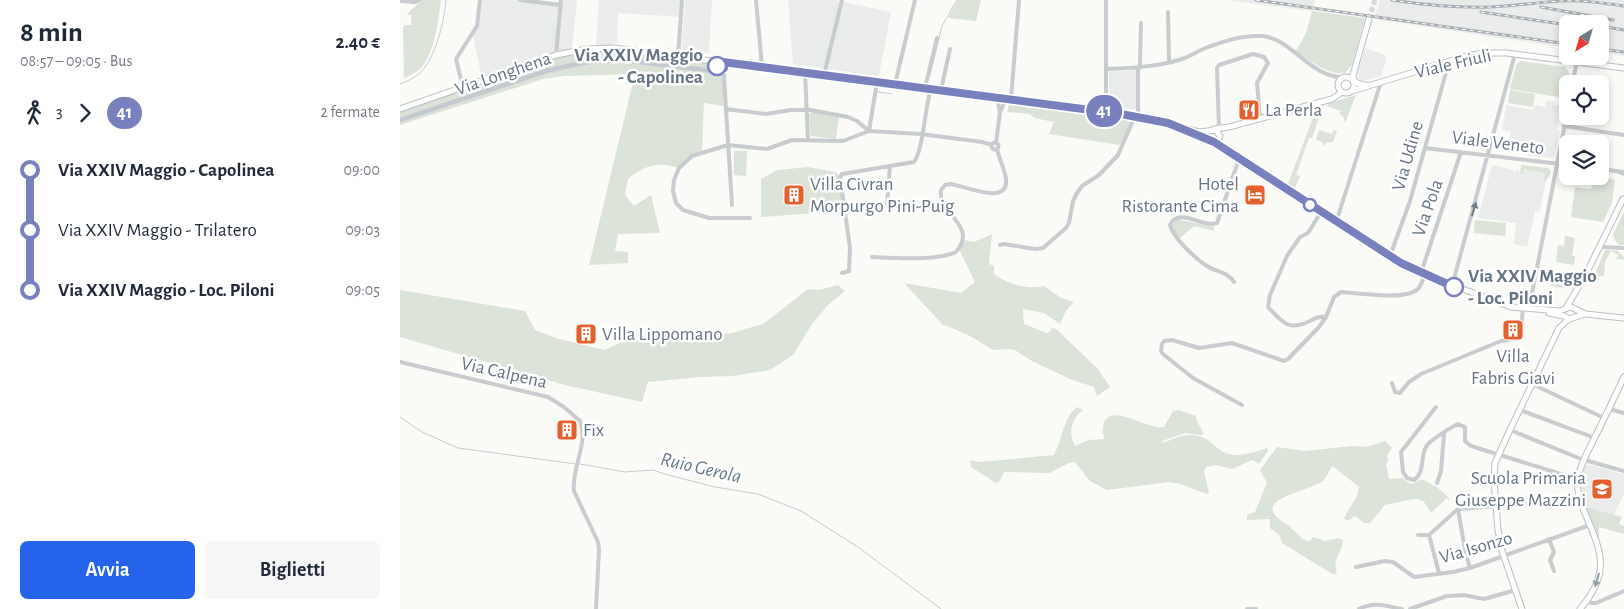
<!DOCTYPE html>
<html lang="it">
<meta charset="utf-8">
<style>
:root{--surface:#fff;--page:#f6f6f7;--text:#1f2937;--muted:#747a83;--accent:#2563eb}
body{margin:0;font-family:"Alegreya Sans",sans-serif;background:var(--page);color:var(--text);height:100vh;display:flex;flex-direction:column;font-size:19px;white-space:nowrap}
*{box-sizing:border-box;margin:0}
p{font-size:16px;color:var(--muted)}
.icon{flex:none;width:28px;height:28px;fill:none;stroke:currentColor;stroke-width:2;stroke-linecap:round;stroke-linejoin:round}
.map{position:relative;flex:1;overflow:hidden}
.sheet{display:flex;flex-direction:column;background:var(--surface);width:400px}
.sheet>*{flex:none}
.badge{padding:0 10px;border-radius:16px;font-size:18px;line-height:32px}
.needle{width:32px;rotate:217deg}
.tools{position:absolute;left:1159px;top:15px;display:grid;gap:10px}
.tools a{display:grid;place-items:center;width:50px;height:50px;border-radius:8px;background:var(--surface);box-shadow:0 2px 8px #0003;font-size:25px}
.map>.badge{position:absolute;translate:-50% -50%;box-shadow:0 0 0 2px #fff}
.legs{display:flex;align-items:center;gap:8px;height:55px;padding:0 20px;font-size:16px}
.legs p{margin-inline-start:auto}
.summary{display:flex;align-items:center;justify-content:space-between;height:85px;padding:0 20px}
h1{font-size:28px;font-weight:700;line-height:38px}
.button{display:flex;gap:10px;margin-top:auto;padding:10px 20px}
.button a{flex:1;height:58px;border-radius:8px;background:var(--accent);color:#fff;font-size:20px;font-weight:700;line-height:58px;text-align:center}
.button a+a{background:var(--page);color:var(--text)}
ul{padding:0 20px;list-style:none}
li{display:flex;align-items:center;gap:18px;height:60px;font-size:19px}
li i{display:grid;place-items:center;width:8px;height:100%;margin:0 6px;background:currentColor}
li i::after{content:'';width:12px;height:12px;margin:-6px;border:4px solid;border-radius:50%;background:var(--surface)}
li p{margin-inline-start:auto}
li:first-child i{background:linear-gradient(#0000 50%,currentColor 0)}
li:last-child i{background:linear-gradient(currentColor 50%,#0000 0)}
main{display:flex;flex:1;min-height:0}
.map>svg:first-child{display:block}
</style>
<main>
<section class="sheet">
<div class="summary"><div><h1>8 min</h1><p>08:57 – 09:05 · Bus</p></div><b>2.40 €</b></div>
<div class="legs"><svg class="icon" aria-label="walk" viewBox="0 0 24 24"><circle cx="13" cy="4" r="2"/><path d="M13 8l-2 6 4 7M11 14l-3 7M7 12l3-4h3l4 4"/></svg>3<svg class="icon" aria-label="forward" viewBox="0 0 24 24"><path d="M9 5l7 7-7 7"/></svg><b class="badge" style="background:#7880be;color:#fff">41</b><p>2 fermate</p></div>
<ul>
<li><i style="color:#7880be"></i><b>Via XXIV Maggio - Capolinea</b><p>09:00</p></li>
<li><i style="color:#7880be"></i><span>Via XXIV Maggio - Trilatero</span><p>09:03</p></li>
<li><i style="color:#7880be"></i><b>Via XXIV Maggio - Loc. Piloni</b><p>09:05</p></li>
</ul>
<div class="button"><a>Avvia</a><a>Biglietti</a></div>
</section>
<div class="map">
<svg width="1224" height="609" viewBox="0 0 1224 609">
<rect width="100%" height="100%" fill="#fafaf7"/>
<path fill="#eaeceb" d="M80,0H120L160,5L161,0H177L172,51L82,81L73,34L75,31Z
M199,0H282L281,17L218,13L217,42L214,44L213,48L196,49Z
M285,0H312L309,53L281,50Z
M388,0H435L491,12L479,76L393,64Z
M826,0H915L912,11Z
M980,0H1224V56L1200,52V24H1168L1167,48L974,19Z
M965,48L983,54L987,58L981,76L963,81L958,78L957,74Z
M709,70H737V110L709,106Z
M1146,100L1155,102L1154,105L1161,106L1157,130H1160L1154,157L1150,158L1124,155L1127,142L1110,139L1111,132L1102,130L1106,105L1133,110L1135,105L1145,107Z
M1092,165L1113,170L1115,173L1116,170L1120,171V174L1123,169L1146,173L1144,180H1146L1140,212L1135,211L1127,247L1114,244L1116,223L1078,218Z
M1186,464L1224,474V493L1214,515L1186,507L1180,492V477Z"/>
<path fill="#dbe2d8" d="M22,0H41C39,18 34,55 21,68C16,73 10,75 4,78L3,28L5,25H11V15H8L9,12Z
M558,0H581L576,21L548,18Z
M912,11L965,18L952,65L945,73C929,76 909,60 896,51L906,33Z
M196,49L323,62L324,71L322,74L324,106L304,103L302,152L292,156L279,168C259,161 244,165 228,179L225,195L234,206L251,195L260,233L218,234L215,251L228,252V263L189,265L235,74L164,76L143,79L0,125V110L148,57Z
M1120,61L1165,67L1168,70L1170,76L1167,78L1164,98L1110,89L1116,65Z
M1110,90L1135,94L1133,107L1108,103Z
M956,95L945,123L943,116L939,114L941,111L927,106L929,103Z
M609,105L728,120L730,123L720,145L649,134L654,122L634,118L630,114L607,112Z
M923,105L912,138H909L896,175L900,176L895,188L888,184L917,107Z
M412,112L439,117L436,139L411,136L409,115Z
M919,130L932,134L934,130L937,131L933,142L926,143L923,146L922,142L916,140Z
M334,151H347L346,176L334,175Z
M1121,165L1148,168L1151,171L1150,175L1146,180H1144L1145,173L1124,169L1122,174H1120Z
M408,167L436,172L440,177L444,211L361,217V179L377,170Z
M1195,176L1213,179L1215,181L1212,203L1203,222L1171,217L1175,187L1191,189Z
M1224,212V245H1219L1214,239L1213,234Z
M776,220H780L814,227V231L794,226L780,238L774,232L772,226Z
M1075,220L1106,223L1105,236L1074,233Z
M592,234L589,264L594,266V274C607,284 628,290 644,286L661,298L674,302L666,311L660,324L644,313L623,309L624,324L647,333L649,332L652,328L656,329L697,368L710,387L697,396L694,387L670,379L632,361L615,350L608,349L593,350L572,337L550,327L543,325L504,283L561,293L575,282L559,249L563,240L574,242Z
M1165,236L1175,238L1172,256H1175L1174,265L1156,262L1158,245L1164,246Z
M1205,250L1218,251L1224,257V260L1216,259L1218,255L1211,251L1205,262L1204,276H1194Z
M1153,276L1174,279L1178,276L1171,289L1151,286Z
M438,285L445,291L428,305L412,324L393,355L370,370L332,376L300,377L248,382L242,402L165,385L0,337V290L125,311L135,330L159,339L205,350L232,337L297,330L328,334L363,324L408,289L419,290Z
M677,407L683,410C671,419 668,433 675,446L689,440L704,439C704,435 702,432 703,428C706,398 747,431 764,427L773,411L779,410L796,416V419L804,434L801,435L785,433L762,441V443C770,441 779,435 788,435C812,434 813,450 829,454C840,457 855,452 867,448L868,451L859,464L852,460L832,469L816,465L806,467L804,471L809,492L807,494L780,484L769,482L707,490L690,481L675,462L669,463L649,473L604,472L599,482L594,483L593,481L571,467L570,460L580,462L654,455C663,438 662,420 677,407Z
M985,441L992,448L987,456L988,460L986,464L989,479L1002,478L1011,484L1017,482L1022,479L1037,487L1050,499L1049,500L1047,498L1031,513L1024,502L1018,499H1013L985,505L970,523H964L955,516L949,520H946L944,518L957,496L959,487C950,480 941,472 932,466C929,470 927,477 924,480C910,492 846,499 885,523C893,528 901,540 909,542L913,537L925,541L939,538L943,540C943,552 931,560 937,571L934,575L882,543L880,536L870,528V519L847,520V515L855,512L867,483L860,470L877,447L905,451L952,446L966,447Z
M1186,507L1222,517L1219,524L1224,526V534L1199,527V540Z"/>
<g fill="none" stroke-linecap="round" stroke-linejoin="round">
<path stroke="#c3cbd0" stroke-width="1" d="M530,75L542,26L557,0
M0,84C7,81 15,78 20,73C36,57 44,22 46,0
M478,92L492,94
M0,417L22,432L58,448L176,464
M180,464L225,472L253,470L268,475L315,487L358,494L401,511L458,547L541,609"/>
<path stroke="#c3cbd0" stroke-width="4.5" d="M0,120L146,71L181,63L199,61H230L321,72"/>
<path stroke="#d5d8da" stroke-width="5" stroke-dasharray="5 2.5" stroke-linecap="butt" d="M969,19L975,0"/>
<g stroke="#babfc4" stroke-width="7">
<path id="secondary" d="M938 85a8 8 0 1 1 16 0a8 8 0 1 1-16 0Z
M969,85C962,86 958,84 953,80V75L969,19
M952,91L1063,57L1082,53H1107L1224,68
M0,109L156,55L187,49L213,48L735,116L799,132L816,130L820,136L818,140L814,142
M814,129L829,127L932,99L942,92
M794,133L811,142H814L990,256L1025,275L1111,307L1159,311L1171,307L1185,314L1224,318
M1166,308L1186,274L1223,199
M1149,313L1164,316L1169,319
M1122,609L1102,551L1098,530L1094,480L1095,463L1108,434L1159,328L1169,319L1182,315
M1180,609C1212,572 1201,551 1184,511C1180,500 1176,490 1178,478C1180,465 1188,451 1194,439C1204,419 1214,398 1224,377"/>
</g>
<path stroke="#c8cccf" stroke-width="4" d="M120,0L161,5
M356,0L362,67
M706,0V112
M0,1L15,2L19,0
M768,12L769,62
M156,55L161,0
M278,56L282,0
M323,62L332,205
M706,69C732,68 757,67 782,59C789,57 796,52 803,49C820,42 843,35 862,36C891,38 911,78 943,77
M405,72L408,139
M424,75L442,0
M495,84L515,0
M1172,84L1177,62
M63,88L56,59L77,26L80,0
M525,88L537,38
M541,90L550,49
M611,99L619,0
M326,109L366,114L391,110H410L448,117L457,121L469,131
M600,112L606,99
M738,116V71L740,64L741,23
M1164,126L1224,135
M819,129L817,68L819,65L853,54L864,57L868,63L857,83L860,118
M469,131L477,82
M591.5 146a3.5 3.5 0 1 1 7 0a3.5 3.5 0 1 1-7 0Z
M596,143L600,112L598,103L599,98
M1025,148L1168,165
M490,166L487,204L501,205
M1200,169L1216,171
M1224,172L1216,171L1224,174
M921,212L908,233L900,237L887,256L870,295L868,307C883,322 888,332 910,321C916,318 919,316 926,317L934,297L941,292C957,293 1006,301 1018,289C1021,285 1023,280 1025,275
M350,218H309L283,210L276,203L273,191L274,180L279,168L292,156L328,145L367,149L392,140L443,141L469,131L521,134L582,142L592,145
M935,221L938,216L981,82
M600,245L604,244L635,249L643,248L666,228L669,223L673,201L677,193L682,186L699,175L718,155L735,116
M1200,247L1224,248
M990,256L1010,201L1049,62
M472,257C493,258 538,261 556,252C579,225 537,214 541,190L545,185L550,184C563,185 609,207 606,179C605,169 599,159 597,149
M442,273L449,271L450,248L440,177L442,174L514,162C523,151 525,106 531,89
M1021,273L1061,152
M834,282C828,272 816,272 807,266C796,259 773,238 770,225C779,206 803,229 817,223L839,159
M1052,286L1115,54
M1129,309L1168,108
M0,362L148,397L164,407L180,421C189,444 171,468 174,491L198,542L199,549L196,609
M992,383L995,392L1000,393L1009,382L1021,374L1101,341L1120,338L1123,308
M1132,384L1204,418
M842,405L793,378L763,354L761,351L762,344L764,341L772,340L799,348L832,343L884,361L888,359L919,327L926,317
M1036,407L1001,452L1003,472L1007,478L1014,480C1025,473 1020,457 1026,447C1028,441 1052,427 1058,424L1065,427V441L1071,446L1177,479
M1209,409L1224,413
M1120,410L1195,438
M1110,430L1181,459L1224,471
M1037,483L1041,471L1044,434
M1058,509L1065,550L1070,568
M1018,535H1029L1058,509L1180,500
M1029,535L1039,573
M1149,539L1154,552L1150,560L1154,571
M956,567L985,561L993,562L1014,577L1053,572L1070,568L1190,525
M1188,599L1191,603H1196L1224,591
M847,609H856
M959,609C974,601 986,606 1002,609
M1010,609L1047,596L1064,595L1084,599L1116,590"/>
<use href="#secondary" stroke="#fff" stroke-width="5"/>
<g stroke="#a8aeb4" stroke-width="3">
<path id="rail" d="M856,0L1168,44
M992,0C1024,5 1057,8 1091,7C1115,6 1139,2 1163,1C1183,0 1204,3 1224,6
M1141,7L1213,20
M1081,12L1168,25
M1162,20L1184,24
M1200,26L1224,30
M1200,49L1224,52"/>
</g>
<use href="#rail" stroke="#fff" stroke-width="1" stroke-dasharray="4" stroke-linecap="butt"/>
</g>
<defs><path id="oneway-solid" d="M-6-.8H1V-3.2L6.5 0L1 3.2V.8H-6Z" transform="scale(1.25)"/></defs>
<use fill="#6f7d8b" href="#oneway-solid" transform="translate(1074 209) rotate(-74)"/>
<use fill="#939ea8" href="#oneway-solid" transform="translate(1197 580) rotate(106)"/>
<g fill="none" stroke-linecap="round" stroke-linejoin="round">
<g stroke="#fff" stroke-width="11">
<path id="line-1" d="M317,66L324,68L323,62L721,114L768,123L814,142L1001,263L1054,287"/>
</g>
<use href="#line-1" stroke="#7880be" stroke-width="8"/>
</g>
<defs>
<g id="restaurant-square" transform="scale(1.125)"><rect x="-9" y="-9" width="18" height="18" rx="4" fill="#e4612d" stroke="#fff"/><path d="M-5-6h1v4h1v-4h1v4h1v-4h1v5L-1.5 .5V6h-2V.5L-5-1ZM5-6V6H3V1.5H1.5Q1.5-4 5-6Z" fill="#fff"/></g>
<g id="building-square" transform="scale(1.125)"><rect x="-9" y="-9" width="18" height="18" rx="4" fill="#e4612d" stroke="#fff"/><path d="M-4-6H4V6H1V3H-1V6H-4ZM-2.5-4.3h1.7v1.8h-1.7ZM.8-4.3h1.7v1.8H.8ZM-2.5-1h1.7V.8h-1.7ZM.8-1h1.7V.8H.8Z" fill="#fff"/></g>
<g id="hotel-square" transform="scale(1.125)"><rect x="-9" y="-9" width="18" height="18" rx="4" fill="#e4612d" stroke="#fff"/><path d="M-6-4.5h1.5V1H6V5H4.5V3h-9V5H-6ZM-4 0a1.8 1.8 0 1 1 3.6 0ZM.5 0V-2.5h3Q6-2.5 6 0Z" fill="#fff"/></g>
<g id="school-square" transform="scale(1.125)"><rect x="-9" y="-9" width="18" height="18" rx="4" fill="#e4612d" stroke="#fff"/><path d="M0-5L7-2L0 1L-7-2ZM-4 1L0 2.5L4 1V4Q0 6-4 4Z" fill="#fff"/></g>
</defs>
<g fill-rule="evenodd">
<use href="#restaurant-square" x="849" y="110"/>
<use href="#building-square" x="394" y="195"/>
<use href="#hotel-square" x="855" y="195"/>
<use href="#building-square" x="1113" y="330"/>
<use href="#building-square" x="186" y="334"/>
<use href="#building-square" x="167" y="430"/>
<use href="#school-square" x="1202" y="489"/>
</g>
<g fill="#fff" stroke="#7880be" stroke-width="2.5">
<circle cx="317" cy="66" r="9"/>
<circle cx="910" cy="205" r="6"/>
<circle cx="1054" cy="287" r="9"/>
</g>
<g text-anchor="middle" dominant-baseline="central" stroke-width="5" stroke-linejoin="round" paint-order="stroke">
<g font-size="19" font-weight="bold" fill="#657483" stroke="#fff" text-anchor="end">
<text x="303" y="55">Via XXIV Maggio<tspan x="303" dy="22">- Capolinea</tspan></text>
<text x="1068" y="276" text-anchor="start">Via XXIV Maggio<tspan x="1068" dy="22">- Loc. Piloni</tspan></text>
</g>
<g font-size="19" fill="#657483" stroke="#fff">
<text transform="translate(1053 64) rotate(-13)">Viale Friuli</text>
<text transform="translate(103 74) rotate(-19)">Via Longhena</text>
<text transform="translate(1098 143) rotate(7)">Viale Veneto</text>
<text transform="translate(1008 156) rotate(-74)">Via Udine</text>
<text transform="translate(1028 208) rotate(-71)">Via Pola</text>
<text transform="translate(104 373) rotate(13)">Via Calpena</text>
<text transform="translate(1076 548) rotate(-16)">Via Isonzo</text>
</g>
<g font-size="19" fill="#657483" stroke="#fff" text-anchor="start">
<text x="865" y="110">La Perla</text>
<text x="410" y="184">Villa Civran<tspan x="410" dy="22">Morpurgo Pini-Puig</tspan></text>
<text x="839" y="184" text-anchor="end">Hotel<tspan x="839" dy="22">Ristorante Cima</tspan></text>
<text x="202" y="334">Villa Lippomano</text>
<text x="1113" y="356" text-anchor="middle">Villa<tspan x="1113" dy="22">Fabris Giavi</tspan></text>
<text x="183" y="430">Fix</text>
<text x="1186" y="478" text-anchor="end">Scuola Primaria<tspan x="1186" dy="22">Giuseppe Mazzini</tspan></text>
</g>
<g font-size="20" font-style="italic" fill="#647983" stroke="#fff">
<text transform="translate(301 468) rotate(13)">Ruio Gerola</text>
</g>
</g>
</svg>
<div class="tools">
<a><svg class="needle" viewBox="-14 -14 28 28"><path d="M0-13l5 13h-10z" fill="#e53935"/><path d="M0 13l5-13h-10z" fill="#747a83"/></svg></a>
<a><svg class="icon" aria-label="locate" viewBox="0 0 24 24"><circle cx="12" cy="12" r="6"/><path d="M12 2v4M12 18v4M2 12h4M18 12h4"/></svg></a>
<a><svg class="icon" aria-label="layers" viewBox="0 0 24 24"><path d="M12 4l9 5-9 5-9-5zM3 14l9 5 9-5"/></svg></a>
</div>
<b class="badge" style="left:704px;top:111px;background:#7880be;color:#fff">41</b>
</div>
</main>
